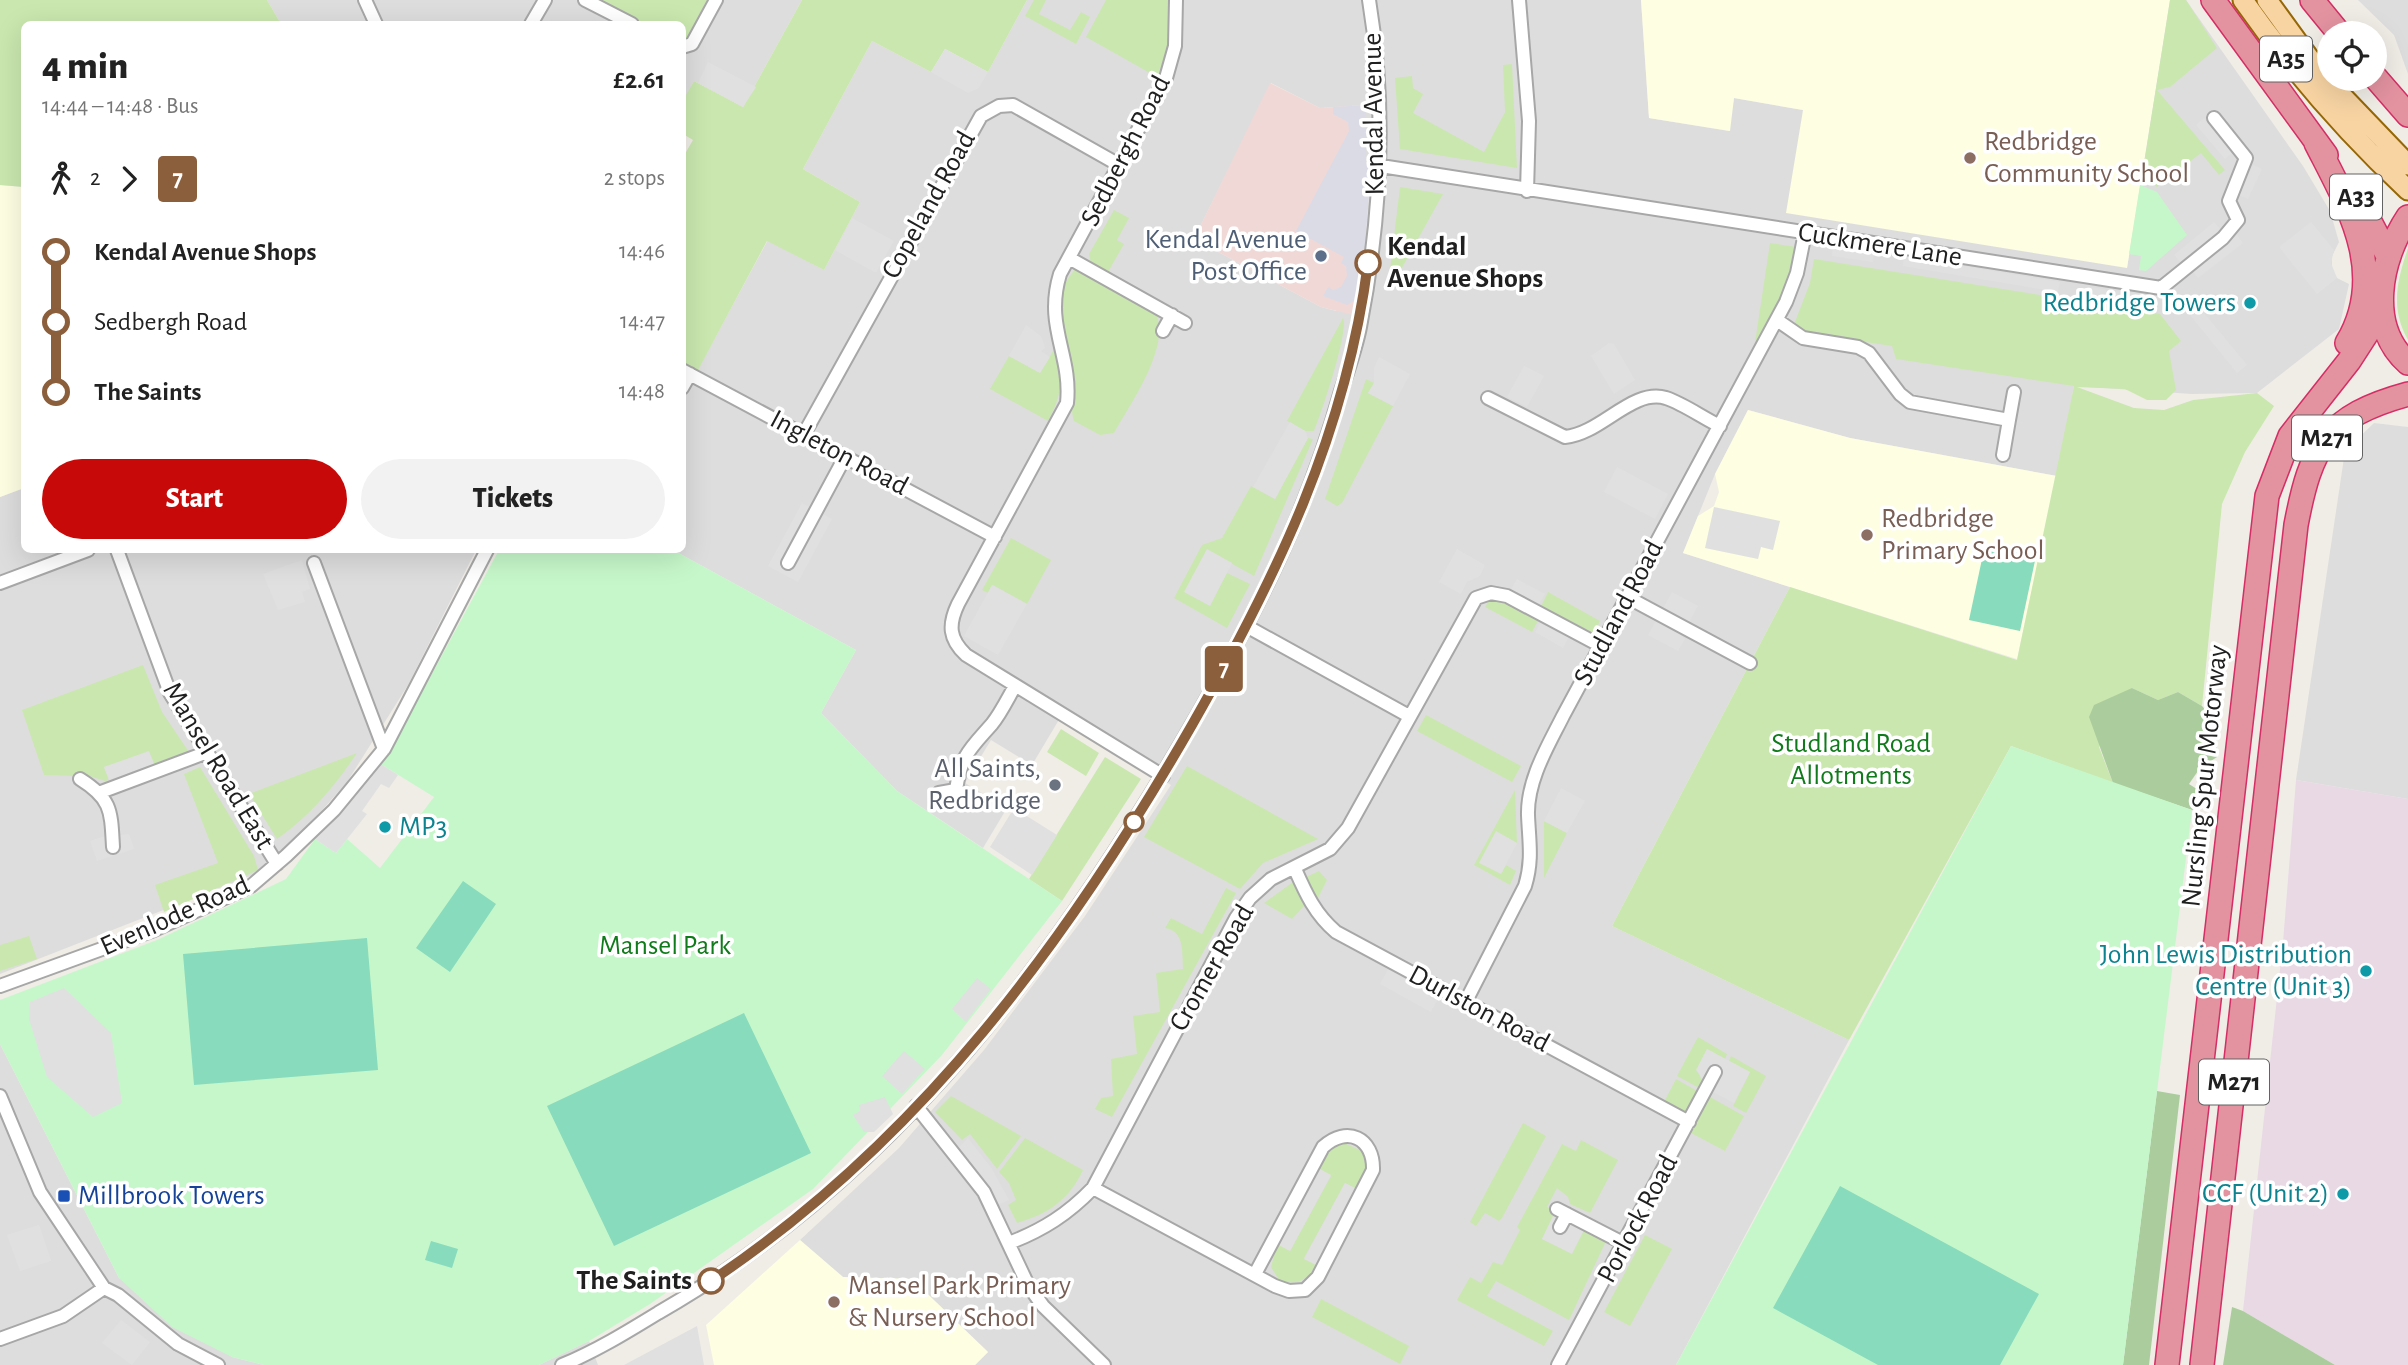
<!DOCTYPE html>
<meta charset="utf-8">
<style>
:root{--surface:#fff;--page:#f2f2f2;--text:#222;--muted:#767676;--accent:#c70a09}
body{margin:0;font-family:"Alegreya Sans",sans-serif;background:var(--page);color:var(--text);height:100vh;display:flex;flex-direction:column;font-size:26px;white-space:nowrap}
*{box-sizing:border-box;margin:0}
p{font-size:23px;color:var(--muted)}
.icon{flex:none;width:38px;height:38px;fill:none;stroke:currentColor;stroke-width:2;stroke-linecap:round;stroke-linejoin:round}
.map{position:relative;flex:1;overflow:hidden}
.panel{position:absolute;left:21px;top:21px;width:665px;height:532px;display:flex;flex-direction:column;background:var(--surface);border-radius:10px;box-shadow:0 7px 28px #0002}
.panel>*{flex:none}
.badge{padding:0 14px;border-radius:5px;font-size:24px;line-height:46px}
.controls{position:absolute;left:2317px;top:21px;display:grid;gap:14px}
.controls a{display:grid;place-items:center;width:70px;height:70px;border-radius:50%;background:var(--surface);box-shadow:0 7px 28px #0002;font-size:35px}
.map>.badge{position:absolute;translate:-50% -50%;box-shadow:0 0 0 4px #fff}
.legs{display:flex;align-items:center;gap:10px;height:77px;padding:0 21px;font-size:23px}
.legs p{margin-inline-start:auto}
.head{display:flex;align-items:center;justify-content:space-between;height:119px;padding:0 21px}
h1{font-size:38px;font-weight:800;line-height:52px}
.cta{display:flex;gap:14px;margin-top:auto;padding:14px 21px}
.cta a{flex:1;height:80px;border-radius:42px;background:var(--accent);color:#fff;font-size:28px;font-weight:800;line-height:80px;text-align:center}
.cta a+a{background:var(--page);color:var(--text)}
ul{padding:0 21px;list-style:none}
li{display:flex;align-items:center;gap:24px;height:70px;font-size:26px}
li i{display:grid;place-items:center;width:10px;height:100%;margin:0 9px;background:currentColor}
li i::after{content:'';width:18px;height:18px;margin:-9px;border:5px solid;border-radius:50%;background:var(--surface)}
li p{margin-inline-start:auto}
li:first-child i{background:linear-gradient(#0000 50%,currentColor 0)}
li:last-child i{background:linear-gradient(currentColor 50%,#0000 0)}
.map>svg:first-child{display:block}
</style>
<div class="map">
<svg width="2408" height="1365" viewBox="0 0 2408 1365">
<rect width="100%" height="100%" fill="#f0ede7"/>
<path fill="#dedddd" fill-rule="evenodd" d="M267,0H802L743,107L694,81L683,102L682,24H281Z
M1027,0H1641L1649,118L1729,131L1734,98L1803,110L2127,268L2170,0H2186L2303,166L2330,211L2339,242L2332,256V270L2337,278L2349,284L2339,329L2257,393L2192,394L2074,386L2057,476L1850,438L1748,410L1715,474L1683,553L1790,587L1612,926L1849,1040L1676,1365H975L988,1352L912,1279L843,1277L800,1240L899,1148L984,1050L1085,916L1171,785L1060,718L1032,765L991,740L965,783L1007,808L983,848L897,791L821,713L856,650L673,550H682L683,366L696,373L768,240L824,270L860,202L803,169L872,41L931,72H988ZM1271,83L1320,108L1366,105V163L1371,169L1366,234L1336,311L1321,307L1194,239Z
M2358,0H2408V74L2394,35Z
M2374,423L2408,427V799L2296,780L2345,451Z
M24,488V550H476L408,685L347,782L271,868L0,974V497Z
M0,1044L119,1278L232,1357L264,1365H0Z
M589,1341L598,1365H539Z"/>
<path fill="#f0d8d7" d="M1270,83L1320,108L1366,105V163L1371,169L1357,316L1321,307L1194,239Z"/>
<path fill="#e9d9e5" d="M2296,780L2408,799V1365H2335L2243,1311L2283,942Z"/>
<path fill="#fdfee2" d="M1641,0H2170L2127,268L1786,213L1803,110L1734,98L1730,131L1649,118Z
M0,185L24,187V488L0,497Z
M1748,410L1850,438L2057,476L2017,659L1683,553L1698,516L1714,506L1719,492L1715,474Z
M800,1240L843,1277L912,1279L988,1352L975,1365H714L706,1325Z"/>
<path fill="#cae7af" d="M0,0H267L281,24H24V187L0,185Z
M596,0H707L687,38L683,40L682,24H642Z
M802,0H1027L988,72L945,49L931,72L872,41L803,169L860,202L824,270L767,241L696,374L683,366L682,159L693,140L683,134L682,102L694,81L743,107Z
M1034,0H1046L1039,14L1070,30L1081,12L1090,17L1076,44L1025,16Z
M1106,0H1171L1170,42L1157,77L1086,37Z
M2170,0H2186L2217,48L2170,87L2157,90L2225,170L2219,175L2201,153L2157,187L2142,176Z
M1512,64L1517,168L1400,149L1395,78L1412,76L1413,88L1423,94L1413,113L1484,152L1505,112L1503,65Z
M1400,187L1443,194L1394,282L1389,278Z
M1114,210L1129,218L1117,240L1124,244L1108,272L1091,263L1089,254Z
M1770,243L1796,247L1786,289L1758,345L1755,343Z
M2408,248V340C2390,308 2397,281 2408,248Z
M1814,259L2160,314L2181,341L2169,351L2176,390L2166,400H2147L2125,389L2077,387L2134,408L2164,410L2193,400L2257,393L2274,406L2245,452L2222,504L2202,706L2178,692L2158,700L2132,688L2099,747L2113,783L2011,746L1849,1040L1612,926L1790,587L2017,660L2074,386L1896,359L1892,346L1799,332L1793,327L1810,283Z
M1076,268L1155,312C1173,344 1130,404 1114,433L1100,435L1074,421C1069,407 1076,393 1074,378C1069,335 1042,307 1076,268Z
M1343,318C1349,331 1322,412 1314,431H1305L1287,421Z
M1056,346C1062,379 1064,391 1048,421L990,389L1009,356L1040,373Z
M1366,379L1374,383L1368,393L1393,406L1342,503L1337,506L1325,499Z
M1308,438L1313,439L1254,576L1207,550L1185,592L1209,605L1227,573L1250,584L1227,628L1174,598L1202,545L1222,538L1251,486L1275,499Z
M1011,538L1051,560L1027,604L993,585L988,593L982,590Z
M1548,592L1600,621L1594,633L1541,606Z
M1490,599H1503L1539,619L1532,632L1485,607Z
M143,665L162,712L189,752L154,764L149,752L104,767L109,780L105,781L77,772L75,776L44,775L22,710Z
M1426,715L1521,766L1512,782L1417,731Z
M1061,729L1099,753L1086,776L1047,752Z
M357,753C335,786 310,816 277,839L249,794Z
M1105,757L1141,779L1062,901L1029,879Z
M1187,766L1318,839L1263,863L1240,889L1144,837Z
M200,767L254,856L258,870L164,912L155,885L218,863L184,774Z
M1515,790L1517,843L1496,832L1501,874L1506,865L1516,871L1510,885L1474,865Z
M1544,821L1567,833L1544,878Z
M1319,871L1327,880L1317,900L1306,877Z
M1293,882L1305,905L1292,919L1264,903Z
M1226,888L1236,893L1112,1117L1095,1109L1101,1098L1113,1096L1111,1059L1137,1054L1133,1016L1160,1012L1156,973L1183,969C1182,953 1185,931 1165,928L1171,918L1202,934Z
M29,936L37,959L0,971V945Z
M1698,1037L1727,1054L1725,1059L1707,1049L1699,1074L1703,1083L1701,1089L1677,1076Z
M1731,1056L1766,1076L1746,1113L1733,1106L1750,1072L1729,1061Z
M1676,1079L1699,1092L1685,1112L1664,1102Z
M951,1096L1021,1136L997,1169L970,1134L962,1140L935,1112Z
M1710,1097L1744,1116L1725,1151L1691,1133Z
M1523,1123L1546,1136L1502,1218L1499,1221L1485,1213L1476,1226L1470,1222Z
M1025,1138L1083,1170C1069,1200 1048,1214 1017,1223L1008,1205L1016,1200L1009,1183L999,1172Z
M1581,1140L1618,1160L1590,1213L1570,1204L1568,1197L1557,1188L1547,1207L1555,1212L1542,1239L1571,1253L1585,1228L1607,1239L1569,1320L1496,1281L1487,1296L1553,1331L1544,1346L1457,1300L1470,1277L1481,1283L1493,1262L1502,1265L1520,1230L1517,1227L1562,1144L1576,1151Z
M1342,1142L1362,1151C1370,1166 1365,1175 1357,1189L1345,1183L1304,1258L1316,1265C1306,1281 1298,1286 1279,1280L1271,1267L1277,1244L1290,1251L1331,1176L1318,1168L1328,1151Z
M1645,1235L1672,1249L1630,1326L1604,1312Z
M1321,1299L1409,1346L1400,1364L1312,1317Z"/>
<path fill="#abcd9d" d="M2132,688L2158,700L2178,692L2202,706L2216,722L2217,757L2200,768L2189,784L2203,793L2201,805L2192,810L2113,783L2089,717L2094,705Z
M2157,1091L2180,1095L2149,1365H2123Z
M2232,1307L2243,1311L2335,1365H2223Z"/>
<path fill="#c6f7ca" d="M2140,185L2157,192L2187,235L2146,271L2139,270L2141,256L2129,254Z
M499,550H673L856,650L821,713L897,791L1062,901L942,1055L813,1189L650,1304L589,1341L539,1365H264L232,1357L172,1327L119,1278L0,1044V1000L157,940L286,879L315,839L336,853L347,839L380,868L434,797L379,763L394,744Z
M2011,746L2192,810L2123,1365H1676Z"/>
<path fill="#88dbbc" d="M1985,545L2036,556L2020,631L1969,620Z
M463,881L496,904L450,972L416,948Z
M367,938L378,1070L194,1085L183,954Z
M744,1013L811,1153L614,1246L547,1106Z
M1840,1186L2039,1294L2000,1365H1878L1773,1308Z
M431,1241L458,1249L452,1268L425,1260Z"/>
<path fill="#e0e0e0" d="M945,49L988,72L979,88L968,93L931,72Z
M708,62L756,87L743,107L698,83Z
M2204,118L2232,153L2225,159L2196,125Z
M2253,165L2262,169L2248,199L2239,195Z
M852,218L894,241L876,273L835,250Z
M2214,222L2221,230L2180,262L2174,255Z
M2311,222L2334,250L2331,263L2337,278L2317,294L2279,247Z
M2237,235L2243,243L2198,278L2192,270Z
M1833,246L1874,252L1873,262L1832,256Z
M1904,256L2060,282L2058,292L1903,266Z
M2090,287L2148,296L2147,305L2089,296Z
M2200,308L2247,365L2237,373L2190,315Z
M1026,325L1041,336L1045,348L1041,351L1050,357L1040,373L1009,356Z
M1609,343L1614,344L1635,380L1614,394L1591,356Z
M1379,357L1410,374L1393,406L1368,393L1374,383V368Z
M1524,366L1544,376L1527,407L1507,397Z
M1290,422L1305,431L1308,438L1275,499L1253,487Z
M1617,467L1668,494L1655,519L1604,492Z
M802,503L832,519L798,582L768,566Z
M1714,507L1780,521L1773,550L1761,547L1758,559L1705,548Z
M1207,549L1232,563L1210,606L1184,592Z
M1457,549L1485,565L1480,576L1467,582L1461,594L1439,582Z
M302,560L310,589L302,592L305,602L278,610L263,574Z
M1517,579L1545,594L1538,606L1510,591Z
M992,585L1027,604L998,655L964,636Z
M1672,592L1698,606L1681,636L1685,639L1678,651L1648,635Z
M1542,620L1570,635L1563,648L1535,632Z
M149,751L154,764L109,780L104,767Z
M379,763L398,775L389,788L381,784L362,811L367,814L336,853L315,839Z
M1561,788L1585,801L1567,833L1544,821Z
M1014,808L1057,835L1032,875L990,847Z
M1496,831L1517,843L1501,874L1479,863Z
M129,834L134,849L97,861L90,841L102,837Z
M1390,966L1441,993L1431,1012L1380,984Z
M977,978L991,989L966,1022L952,1009Z
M64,988L111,1033L122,1103L93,1117L47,1077L29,1019L30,1002Z
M1707,1049L1750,1072L1734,1103L1702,1086V1078L1696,1070Z
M904,1051L925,1069L902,1094L882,1076Z
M885,1097L893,1114L874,1132H864L853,1115L860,1111L859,1105Z
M968,1138L992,1169L1009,1200L997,1205L977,1170L959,1147Z
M1318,1168L1331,1175L1290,1251L1277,1244Z
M1345,1183L1357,1189L1316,1265L1304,1259Z
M1555,1212L1585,1228L1572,1254L1542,1239Z
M39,1225L51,1261L20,1271L7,1235Z
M121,1320L150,1342L132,1365L102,1343Z
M697,1326L704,1365H624Z"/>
<path fill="#dbdbe6" d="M1366,105V163L1371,169L1366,234L1359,298L1347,305L1323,296L1328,287L1333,290L1341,287L1347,276L1346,266L1341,263L1344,257L1296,231L1349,131L1348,122L1333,114V107Z"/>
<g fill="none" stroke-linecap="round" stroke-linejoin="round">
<g stroke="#a7a7a7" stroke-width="16">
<path id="street" d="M365,0L376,24
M585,0L632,24
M1519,0L1529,121L1527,191
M531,24L545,0
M682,47L692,44L716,0
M1381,166L2161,288L2223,238L2238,220L2229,201L2246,158L2214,118
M1069,258L1185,323
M1777,320L1803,338L1858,347L1869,353L1900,394L1910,402L2009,420L2003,455
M1163,331L1172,315
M682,370L995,537
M682,388L690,374
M1488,398L1565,437C1601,434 1632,388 1666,398C1684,404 1703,418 1720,426
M2009,420L2014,392
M804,434L981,116L999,106L1013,105L1121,166
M117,550L170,693L277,864
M314,563L384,749
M788,563L845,457
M0,583L88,550
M1627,597L1750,663
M1248,627L1409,716
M1163,776L966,655C949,639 948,625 958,604L1067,403C1072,354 1044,327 1060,274L1166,78L1175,46L1176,0
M80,779C112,799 111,811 113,847
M956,790L971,798
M101,792L205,753
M939,793L956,790C961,755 970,749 992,724C1001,713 1008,698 1015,686
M1295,869C1306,894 1315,914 1336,932L1689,1122
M0,986L154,930L251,886L286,856L334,810L384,749L487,550
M1466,1001L1525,886C1533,860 1529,841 1528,815C1527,780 1548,746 1563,716L1786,302L1797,273L1805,233
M0,1096L40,1192L104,1288L118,1295L178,1344L218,1365
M916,1106L984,1192L1028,1285L1043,1306L1104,1365
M1093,1188L1275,1286L1289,1291L1305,1290L1318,1277L1373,1170C1374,1138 1347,1125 1323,1147L1255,1274
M1557,1209L1625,1244
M1560,1227L1567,1214
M1009,1243C1043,1230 1068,1214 1093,1188L1236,918L1250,898L1271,879L1330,849L1348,828L1476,598L1491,593L1507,596L1601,646
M0,1339L63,1316L104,1288
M562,1365C596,1351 627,1332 658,1313C898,1176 1064,949 1198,714C1260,605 1307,512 1341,391C1348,370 1356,348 1360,327C1381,219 1387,108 1369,0
M1558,1365L1715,1072"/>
</g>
<g stroke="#956706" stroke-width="23">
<path id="primary" d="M2243,0C2292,70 2346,132 2408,190
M2267,0L2320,73L2408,165"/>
</g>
<g stroke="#d42e65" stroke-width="26">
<path id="highway" d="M2213,0L2326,155
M2312,0L2339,33
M2375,77L2408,115
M2316,143C2348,206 2389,273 2347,343
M2357,197L2388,256
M2408,217C2380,259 2366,326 2408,363
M2167,1365L2267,496L2290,436L2349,361L2382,310
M2202,1365L2296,525C2311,446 2327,416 2408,394"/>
</g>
<use href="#street" stroke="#fff" stroke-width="12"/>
<use href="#primary" stroke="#f8d4a3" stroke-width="19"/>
<use href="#highway" stroke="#e392a0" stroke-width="23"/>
</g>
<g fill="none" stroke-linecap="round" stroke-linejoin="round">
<g stroke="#fff" stroke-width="16">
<path id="line-1" d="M711,1281C920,1141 1068,941 1192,725C1276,578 1346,434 1368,263"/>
</g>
<use href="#line-1" stroke="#8b5e3c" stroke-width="10"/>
</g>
<g fill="#8d6e63" stroke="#fff" stroke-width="2.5">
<circle cx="1970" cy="158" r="7"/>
<circle cx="1867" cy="535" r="7"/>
<circle cx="834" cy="1302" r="7"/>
</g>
<circle fill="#5c6f8a" stroke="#fff" stroke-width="2.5" cx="1321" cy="256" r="7"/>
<g fill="#fff" stroke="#8b5e3c" stroke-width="3.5">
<circle cx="1368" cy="263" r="12"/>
<circle cx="1134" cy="822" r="9"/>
<circle cx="711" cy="1281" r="12"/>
</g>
<g fill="#0f9aa8" stroke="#fff" stroke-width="2.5">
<circle cx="2250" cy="303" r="7"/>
<circle cx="385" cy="827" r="7"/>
<circle cx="2366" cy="971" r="7"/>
<circle cx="2343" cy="1194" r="7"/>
</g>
<circle fill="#6b7280" stroke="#fff" stroke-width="2.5" cx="1055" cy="785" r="7"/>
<rect fill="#1a4fb4" stroke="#fff" stroke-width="2.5" x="57" y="1189" width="14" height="14" rx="3.5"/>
<g text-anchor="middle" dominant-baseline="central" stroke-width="7" stroke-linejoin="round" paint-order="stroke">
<g fill="#fff" stroke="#636363" stroke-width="2">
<rect x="2260" y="36.5" width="52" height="45" rx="5"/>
<rect x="2330" y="174.5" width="52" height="45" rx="5"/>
<rect x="2292" y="415.5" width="70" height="45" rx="5"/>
<rect x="2199" y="1059.5" width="70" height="45" rx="5"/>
</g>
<g font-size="26" font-weight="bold" fill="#202020">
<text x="2286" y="59">A35</text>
<text x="2356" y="197">A33</text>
<text x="2327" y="438">M271</text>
<text x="2234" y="1082">M271</text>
</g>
<g font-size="28" fill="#202020" stroke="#fff">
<text transform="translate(1374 114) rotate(-91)">Kendal Avenue</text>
<text transform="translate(1126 151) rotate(-63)">Sedbergh Road</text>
<text transform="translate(929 205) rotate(-61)">Copeland Road</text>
<text transform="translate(1880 245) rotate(9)">Cuckmere Lane</text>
<text transform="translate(839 453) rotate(28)">Ingleton Road</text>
<text transform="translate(1619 613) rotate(-62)">Studland Road</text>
<text transform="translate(218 766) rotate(59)">Mansel Road East</text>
<text transform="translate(2205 776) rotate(-84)">Nursling Spur Motorway</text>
<text transform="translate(175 916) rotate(-24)">Evenlode Road</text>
<text transform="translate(1212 968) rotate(-60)">Cromer Road</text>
<text transform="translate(1479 1009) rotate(28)">Durlston Road</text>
<text transform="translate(1638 1219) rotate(-62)">Porlock Road</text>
</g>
<g font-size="28" fill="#785e54" stroke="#fff" text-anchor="start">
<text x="1984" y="142">Redbridge<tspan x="1984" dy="32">Community School</tspan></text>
<text x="1881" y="519">Redbridge<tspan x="1881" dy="32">Primary School</tspan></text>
<text x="848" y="1286">Mansel Park Primary<tspan x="848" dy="32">&amp; Nursery School</tspan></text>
</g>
<g font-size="28" fill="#4e5e75" stroke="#fff" text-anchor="end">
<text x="1307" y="240">Kendal Avenue<tspan x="1307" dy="32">Post Office</tspan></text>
</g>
<g font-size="28" font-weight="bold" fill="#202020" stroke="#fff" text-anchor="start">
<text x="1387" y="247">Kendal<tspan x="1387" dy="32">Avenue Shops</tspan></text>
<text x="692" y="1281" text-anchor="end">The Saints</text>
</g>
<g font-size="28" fill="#0d838f" stroke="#fff" text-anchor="end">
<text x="2236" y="303">Redbridge Towers</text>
<text x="399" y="827" text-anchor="start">MP3</text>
<text x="2352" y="955">John Lewis Distribution<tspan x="2352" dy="32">Centre (Unit 3)</tspan></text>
<text x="2329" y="1194">CCF (Unit 2)</text>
</g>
<g font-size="28" fill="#107b1a" stroke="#fff">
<text x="1851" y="744">Studland Road<tspan x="1851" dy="32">Allotments</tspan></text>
<text x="665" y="946">Mansel Park</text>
</g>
<g font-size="28" fill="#5b616d" stroke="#fff" text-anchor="end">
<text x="1041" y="769">All Saints,<tspan x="1041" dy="32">Redbridge</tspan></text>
</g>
<g font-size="28" fill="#164399" stroke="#fff" text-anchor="start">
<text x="78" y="1196">Millbrook Towers</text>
</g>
</g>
</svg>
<div class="controls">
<a><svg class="icon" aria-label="locate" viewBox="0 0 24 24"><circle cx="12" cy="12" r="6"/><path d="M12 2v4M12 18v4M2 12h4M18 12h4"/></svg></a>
</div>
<b class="badge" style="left:1224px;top:669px;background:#8b5e3c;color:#fff">7</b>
<section class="panel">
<div class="head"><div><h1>4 min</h1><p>14:44 – 14:48 · Bus</p></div><b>£2.61</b></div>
<div class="legs"><svg class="icon" aria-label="walk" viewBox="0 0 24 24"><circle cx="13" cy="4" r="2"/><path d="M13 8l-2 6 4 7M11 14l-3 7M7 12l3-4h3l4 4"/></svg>2<svg class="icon" aria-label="forward" viewBox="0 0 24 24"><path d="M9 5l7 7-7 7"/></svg><b class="badge" style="background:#8b5e3c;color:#fff">7</b><p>2 stops</p></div>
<ul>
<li><i style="color:#8b5e3c"></i><b>Kendal Avenue Shops</b><p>14:46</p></li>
<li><i style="color:#8b5e3c"></i><span>Sedbergh Road</span><p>14:47</p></li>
<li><i style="color:#8b5e3c"></i><b>The Saints</b><p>14:48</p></li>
</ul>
<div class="cta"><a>Start</a><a>Tickets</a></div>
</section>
</div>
